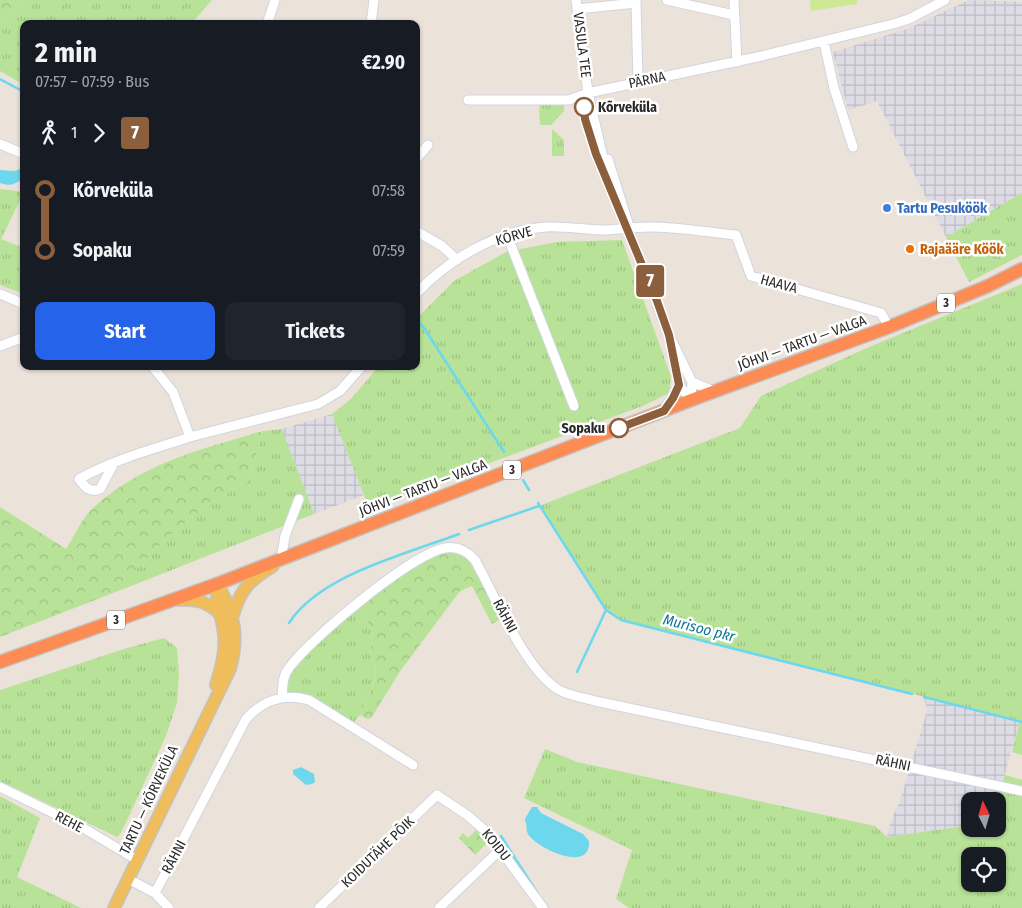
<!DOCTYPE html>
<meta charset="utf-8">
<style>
:root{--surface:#171b24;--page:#20242c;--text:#f1f3f6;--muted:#9ea1a6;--accent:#2563eb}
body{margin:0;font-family:"Fira Sans Condensed",sans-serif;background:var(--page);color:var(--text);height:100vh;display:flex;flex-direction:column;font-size:19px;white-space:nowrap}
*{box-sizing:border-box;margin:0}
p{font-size:16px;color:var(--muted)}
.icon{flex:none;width:28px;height:28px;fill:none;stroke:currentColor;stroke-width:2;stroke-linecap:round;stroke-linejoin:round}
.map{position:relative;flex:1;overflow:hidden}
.sheet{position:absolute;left:20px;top:20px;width:400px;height:350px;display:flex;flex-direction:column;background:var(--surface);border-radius:10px;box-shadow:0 1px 4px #0004}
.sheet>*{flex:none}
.badge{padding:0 10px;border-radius:4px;font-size:18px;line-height:32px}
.needle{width:32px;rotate:355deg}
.fabs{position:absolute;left:961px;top:792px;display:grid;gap:10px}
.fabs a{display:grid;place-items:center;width:45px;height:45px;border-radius:10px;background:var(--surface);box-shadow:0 1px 4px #0004;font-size:25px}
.map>.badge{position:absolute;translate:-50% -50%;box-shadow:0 0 0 2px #fff}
.legs{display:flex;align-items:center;gap:8px;height:55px;padding:0 15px;font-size:16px}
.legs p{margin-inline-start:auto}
.headline{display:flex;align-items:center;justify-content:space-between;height:85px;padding:0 15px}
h1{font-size:28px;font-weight:700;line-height:38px}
.button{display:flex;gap:10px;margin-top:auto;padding:10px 15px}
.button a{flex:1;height:58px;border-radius:10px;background:var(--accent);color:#fff;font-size:20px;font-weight:700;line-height:58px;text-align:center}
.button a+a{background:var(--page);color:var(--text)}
ul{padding:0 15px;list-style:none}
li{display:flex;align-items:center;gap:18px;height:60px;font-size:19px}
li i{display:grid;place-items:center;width:8px;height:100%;margin:0 6px;background:currentColor}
li i::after{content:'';width:12px;height:12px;margin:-6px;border:4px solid;border-radius:50%;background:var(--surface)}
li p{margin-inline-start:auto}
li:first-child i{background:linear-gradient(#0000 50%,currentColor 0)}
li:last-child i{background:linear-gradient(currentColor 50%,#0000 0)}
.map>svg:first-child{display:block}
</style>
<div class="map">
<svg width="1022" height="908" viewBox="0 0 1022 908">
<defs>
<pattern id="industrial-grid" width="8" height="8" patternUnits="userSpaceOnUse" patternTransform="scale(1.25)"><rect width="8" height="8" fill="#dddbe3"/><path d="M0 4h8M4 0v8" fill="none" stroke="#bebcc3"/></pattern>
<pattern id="grass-tufts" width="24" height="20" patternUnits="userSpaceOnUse" patternTransform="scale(1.25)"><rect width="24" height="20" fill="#b8e297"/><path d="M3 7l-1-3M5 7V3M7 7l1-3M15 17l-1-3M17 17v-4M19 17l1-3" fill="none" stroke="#9ec282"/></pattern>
<pattern id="forest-crowns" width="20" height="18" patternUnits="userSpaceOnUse" patternTransform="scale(1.25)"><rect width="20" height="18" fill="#b8e297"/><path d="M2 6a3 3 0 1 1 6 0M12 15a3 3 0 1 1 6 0" fill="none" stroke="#9ec282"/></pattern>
</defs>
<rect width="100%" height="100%" fill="#ebe2da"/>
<path fill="url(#industrial-grid)" d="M969,0L1022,2V193L946,237L877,101L848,110L833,52L907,29Z
M332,414L364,495L314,514L282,429Z
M924,697L1020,721L998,798L994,801H970V821L964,826L887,837L890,823L900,801L927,711Z"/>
<path fill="url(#grass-tufts)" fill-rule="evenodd" d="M26,0H212L191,24H24V85L0,71V26Z
M539,104H564V111L551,125H540Z
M552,129L564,140V156H552Z
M0,189L24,192L1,239L24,248V294L0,285Z
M1022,193V255L969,282L946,237Z
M622,240L671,377L669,393L645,405L369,508L332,414L351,399L379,366H416V319L454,281L506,252L557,242Z
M1022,284V755L1012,752L1020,721L621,620L606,610L539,506L740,428L761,396L869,347Z
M282,429L314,514L131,586L129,575L167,538L213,501L249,481L263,431Z
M360,602L373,635L370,655L375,666L376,677L360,715L351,726L309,700L282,697L288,669Z
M164,638L177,648L179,674L177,703L166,736L121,833L117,837L0,781V690L124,649Z
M545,749L577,762L875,826L887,837L964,826L970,821V829H998V801H994L998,798L1005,775L1022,780V908H629L616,899L632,850L524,798ZM970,856H998V884H970Z
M0,796L40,818L17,877L81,908H0Z"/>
<path fill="url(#forest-crowns)" d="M0,0H26L0,26Z
M263,431L249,481L213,501L167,538L130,575L131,586L0,637V507L66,549C74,537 81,520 91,510C139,464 202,449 263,431Z
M445,548L464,554L471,563L502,618L492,624L472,586L460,591L401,670L371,718L367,719L360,715L361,712L376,678L375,666L370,655L373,635L360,602L392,576Z
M476,830L488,842L475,855L459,838L463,833L468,838Z"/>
<path fill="#cde993" d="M810,0H857V4L811,11Z"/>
<path fill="#6dd8ed" d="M24,167V177C16,184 11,187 0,183V170L15,171Z
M301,767L314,774L315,782L312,784L306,785L293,774V770Z
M532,807H537L541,813L583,834L589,841C591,875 535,847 528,834C526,830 527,827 526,823C526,822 525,821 525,820C525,818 530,810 532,807Z"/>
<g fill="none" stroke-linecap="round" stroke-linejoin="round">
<path stroke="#6dd8ed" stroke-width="2.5" d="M0,79L24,92
M416,320L424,328L504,452
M523,480L529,490
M538,503L606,610L621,620L912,694
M469,530L539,506
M289,623C320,575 406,554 459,534
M577,672L606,610
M924,697L1022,722
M501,836L538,894"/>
<g stroke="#d0d5e2" stroke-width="11">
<path id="minor" d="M576,0L588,93L608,179L669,335L692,382L691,400
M667,0L734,15
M734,0L737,62
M636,3L638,82
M577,9L636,3V0
M267,24L275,0
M371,24L374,0
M824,42L834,88L853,147
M468,100H569L588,93L762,56L893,24L909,19L945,0
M0,144L24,154
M416,159L428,145
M608,159L628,223
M416,231L442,246L457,260
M507,235L574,406
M0,294L24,304
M416,294C448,259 499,230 546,227C567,226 587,230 607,230C621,229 635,227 649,227C678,227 707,232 736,235L751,276L881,313L889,327
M0,346L24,337
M672,350L679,385L691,400
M152,366L173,392L190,437L318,404L340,391L362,366
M692,382L714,391
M665,409L679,385
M113,465L100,489C89,493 85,487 79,479C112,460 154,449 190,437
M281,560L285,536L299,499
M282,697C283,687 282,676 289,668C310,639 411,554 445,548C457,546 467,551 475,560C495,596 521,660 552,685C563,695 581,697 595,701L1022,791
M0,787L80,826L137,860
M128,879L155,893L169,908
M155,893L246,719C263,700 285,693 309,700L413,765
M319,908L437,795L467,815L489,834L543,908
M439,908L501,849"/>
</g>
<g stroke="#c3c3c3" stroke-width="14">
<path id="major" d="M179,600C196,599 206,601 219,613
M233,615C241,588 250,580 273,566
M216,685C221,668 226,652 224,634C222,616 215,602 217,584
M114,908L230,669C239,638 235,612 217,584"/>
</g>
<g stroke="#c3c3c3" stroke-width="15">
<path id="highway" d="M0,662L217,584L691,400L889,327L988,286L1022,269"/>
</g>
<use href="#minor" stroke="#fff" stroke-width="9"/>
<use href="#major" stroke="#efbd5c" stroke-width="11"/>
<use href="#highway" stroke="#fd8c54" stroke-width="12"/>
</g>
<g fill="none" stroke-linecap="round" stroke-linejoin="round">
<g stroke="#fff" stroke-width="11">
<path id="line-1" d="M584,107L585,119L596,154L657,301L669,335L679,385L673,398L664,411L619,428"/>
</g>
<use href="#line-1" stroke="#8b5e3c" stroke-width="8"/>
</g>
<g fill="#fff" stroke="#8b5e3c" stroke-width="2.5">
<circle cx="584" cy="107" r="9"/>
<circle cx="619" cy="428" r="9"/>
</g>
<circle fill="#3f7fe0" stroke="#fff" stroke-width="2" cx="887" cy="208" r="5"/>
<circle fill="#e8710a" stroke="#fff" stroke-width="2" cx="910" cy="249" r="5"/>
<g text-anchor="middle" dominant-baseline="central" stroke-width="5" stroke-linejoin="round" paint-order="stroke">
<g fill="#fff" stroke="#696969" stroke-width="1">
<rect x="937" y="293.5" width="18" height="19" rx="4"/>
<rect x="503" y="460.5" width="18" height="19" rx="4"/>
<rect x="107" y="610.5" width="18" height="19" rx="4"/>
</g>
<g font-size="12" font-weight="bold" fill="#292929">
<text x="946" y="303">3</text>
<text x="512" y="470">3</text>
<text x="116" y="620">3</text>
</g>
<g font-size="14" fill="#292929" stroke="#fff">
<text transform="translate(582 45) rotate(83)">VASULA TEE</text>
<text transform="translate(647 80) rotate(-12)">PÄRNA</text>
<text transform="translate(514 236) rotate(-16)">KÕRVE</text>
<text transform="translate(779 284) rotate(15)">HAAVA</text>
<text transform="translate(802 343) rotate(-20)">JÕHVI — TARTU — VALGA</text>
<text transform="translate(423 488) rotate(-21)">JÕHVI — TARTU — VALGA</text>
<text transform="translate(505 616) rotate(62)">RÄHNI</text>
<text transform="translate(893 763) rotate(12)">RÄHNI</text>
<text transform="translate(149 800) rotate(-65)">TARTU — KÕRVEKÜLA</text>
<text transform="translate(69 822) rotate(27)">REHE</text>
<text transform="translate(496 845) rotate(51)">KOIDU</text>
<text transform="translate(378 852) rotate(-44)">KOIDUTÄHE PÕIK</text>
<text transform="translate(174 857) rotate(-62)">RÄHNI</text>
</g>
<g font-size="14" font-weight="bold" fill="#292929" stroke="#fff" text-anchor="start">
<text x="598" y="107">Kõrveküla</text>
<text x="605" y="428" text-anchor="end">Sopaku</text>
</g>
<g font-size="14" font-weight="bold" fill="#366cbe" stroke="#fff" text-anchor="start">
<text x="897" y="208">Tartu Pesuköök</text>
</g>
<g font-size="14" font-weight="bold" fill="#c56008" stroke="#fff" text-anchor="start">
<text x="920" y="249">Rajaääre Köök</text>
</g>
<g font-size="15" font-style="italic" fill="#0e7697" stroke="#fff">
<text transform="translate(699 628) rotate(14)">Murisoo pkr</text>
</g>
</g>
</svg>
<div class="fabs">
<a><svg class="needle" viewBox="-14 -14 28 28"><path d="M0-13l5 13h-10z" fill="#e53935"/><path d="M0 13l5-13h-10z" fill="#9ea1a6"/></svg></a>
<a><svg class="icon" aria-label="locate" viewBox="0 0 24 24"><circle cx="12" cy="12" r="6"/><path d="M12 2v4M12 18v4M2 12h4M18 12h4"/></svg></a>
</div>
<b class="badge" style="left:650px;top:281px;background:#8b5e3c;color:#fff">7</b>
<section class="sheet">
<div class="headline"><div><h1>2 min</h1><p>07:57 – 07:59 · Bus</p></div><b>€2.90</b></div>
<div class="legs"><svg class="icon" aria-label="walk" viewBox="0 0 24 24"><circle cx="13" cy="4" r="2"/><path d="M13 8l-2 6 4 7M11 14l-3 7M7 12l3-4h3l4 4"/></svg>1<svg class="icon" aria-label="forward" viewBox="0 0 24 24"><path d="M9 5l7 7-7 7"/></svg><b class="badge" style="background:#8b5e3c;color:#fff">7</b></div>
<ul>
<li><i style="color:#8b5e3c"></i><b>Kõrveküla</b><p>07:58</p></li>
<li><i style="color:#8b5e3c"></i><b>Sopaku</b><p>07:59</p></li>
</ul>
<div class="button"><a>Start</a><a>Tickets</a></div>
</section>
</div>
